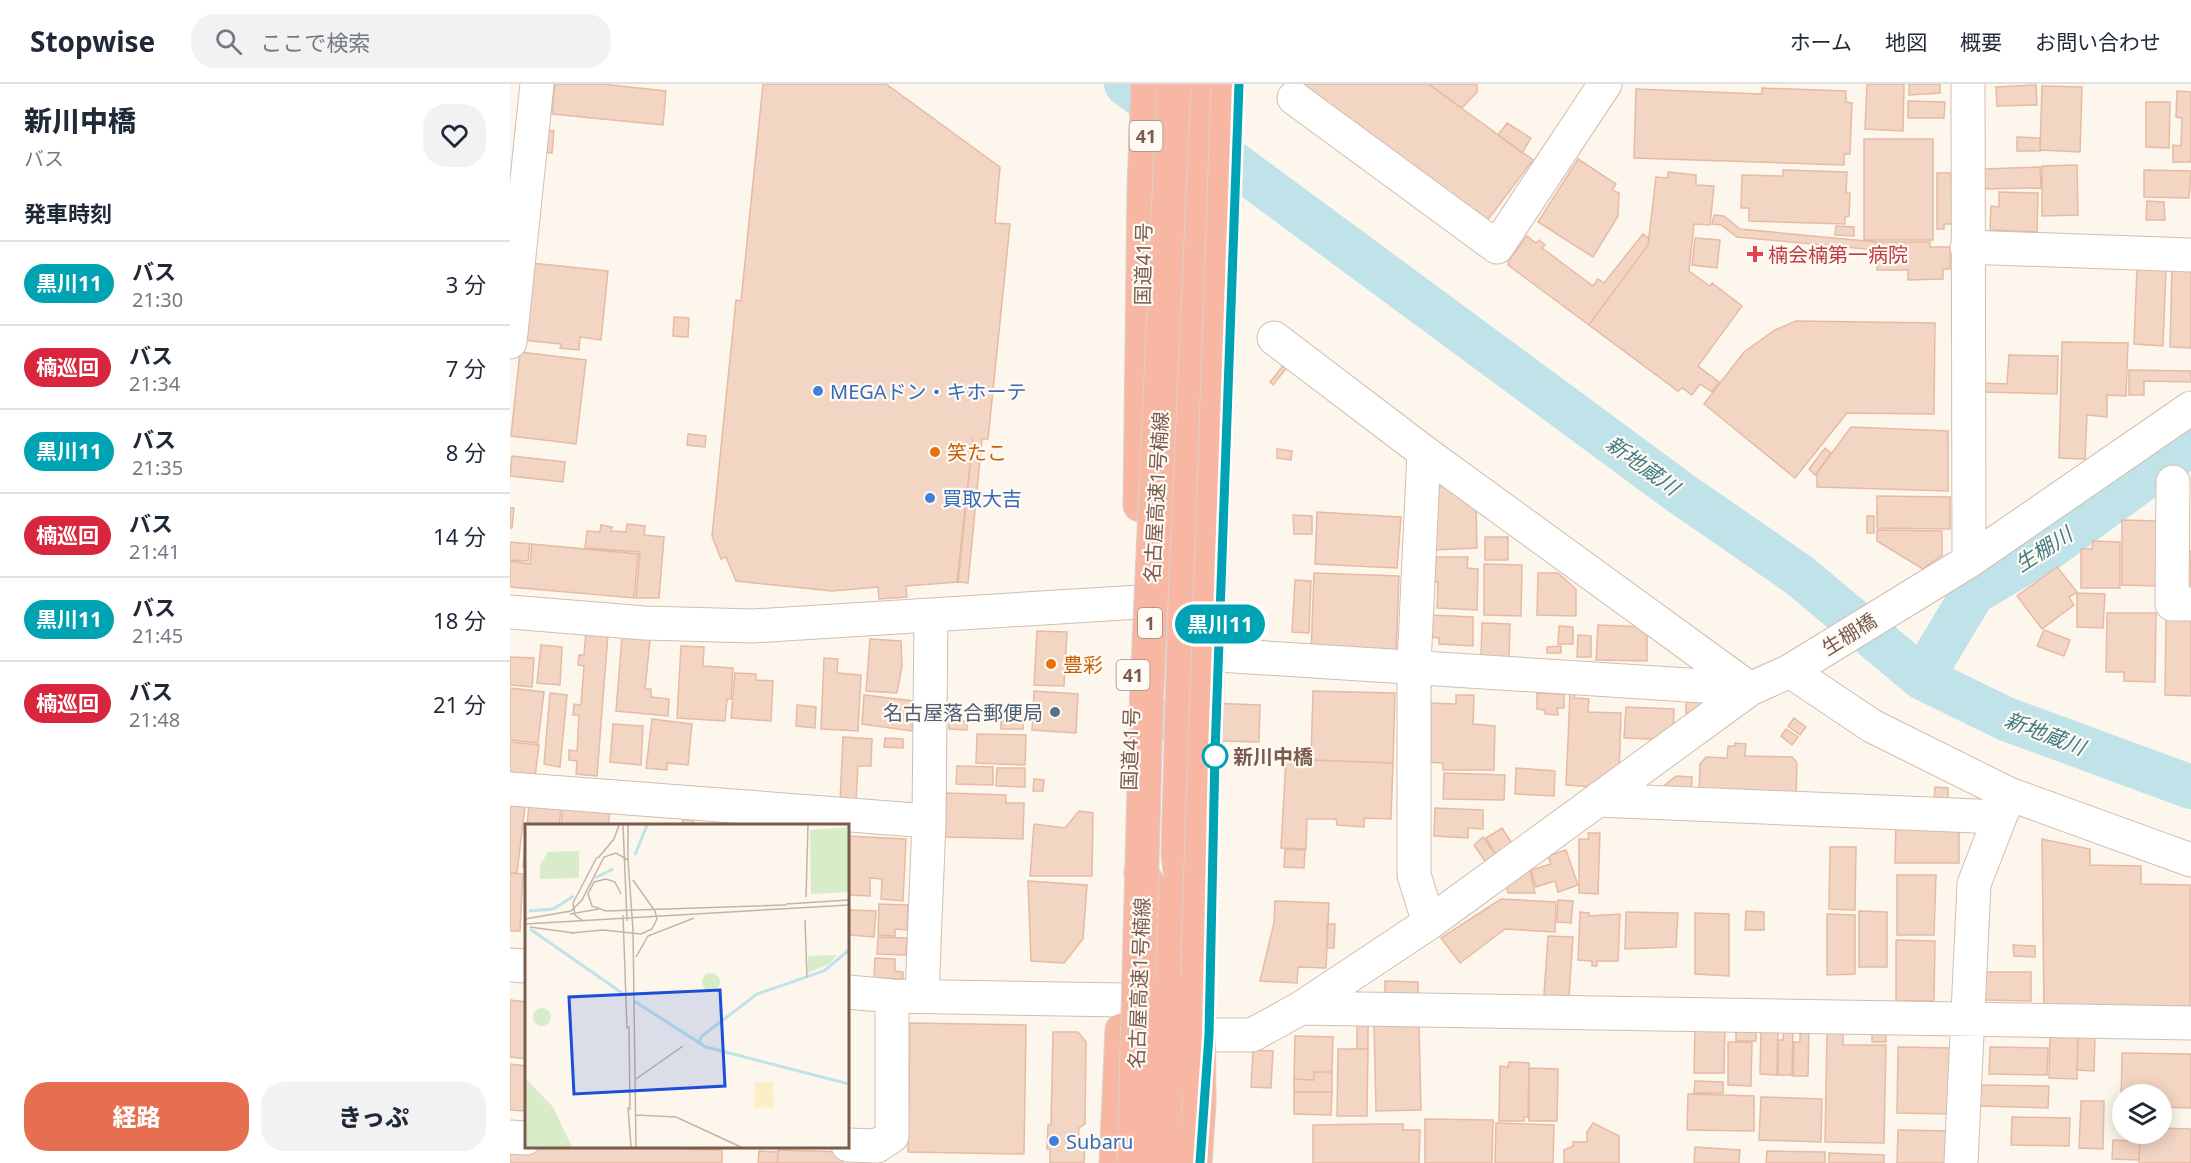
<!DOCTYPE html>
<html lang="ja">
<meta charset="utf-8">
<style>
:root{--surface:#fff;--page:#f2f2f3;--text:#1f2937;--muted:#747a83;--line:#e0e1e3;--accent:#e76f51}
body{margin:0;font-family:"Noto Sans","Noto Sans JP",sans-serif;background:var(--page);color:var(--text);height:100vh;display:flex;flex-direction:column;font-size:22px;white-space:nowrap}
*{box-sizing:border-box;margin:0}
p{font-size:20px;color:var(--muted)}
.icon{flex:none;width:33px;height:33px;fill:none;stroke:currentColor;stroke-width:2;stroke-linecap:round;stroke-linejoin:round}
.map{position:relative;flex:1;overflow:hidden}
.panel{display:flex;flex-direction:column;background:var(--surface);width:510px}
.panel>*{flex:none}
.badge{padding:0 12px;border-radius:20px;font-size:21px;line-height:39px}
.buttons{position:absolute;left:1602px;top:1000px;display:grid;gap:12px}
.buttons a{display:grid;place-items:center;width:60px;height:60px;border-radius:50%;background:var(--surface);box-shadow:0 3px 15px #0003;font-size:30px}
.map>.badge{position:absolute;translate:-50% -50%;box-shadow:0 0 0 3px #fff}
h2{padding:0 24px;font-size:22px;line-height:54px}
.round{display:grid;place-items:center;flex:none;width:63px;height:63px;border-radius:24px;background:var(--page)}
.overview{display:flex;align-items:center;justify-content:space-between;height:102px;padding:0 24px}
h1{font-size:28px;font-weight:800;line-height:45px}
.button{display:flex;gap:12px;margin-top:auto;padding:12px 24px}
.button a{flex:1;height:69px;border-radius:24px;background:var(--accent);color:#fff;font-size:24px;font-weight:800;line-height:69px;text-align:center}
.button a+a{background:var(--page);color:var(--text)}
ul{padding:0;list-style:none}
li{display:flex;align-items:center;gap:18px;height:84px;padding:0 24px;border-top:2px solid var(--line)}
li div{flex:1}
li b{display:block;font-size:22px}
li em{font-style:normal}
li .badge{min-width:66px;font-weight:700;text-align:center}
header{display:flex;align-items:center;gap:36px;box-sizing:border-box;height:84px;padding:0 30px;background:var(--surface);border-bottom:2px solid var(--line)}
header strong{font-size:28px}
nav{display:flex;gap:33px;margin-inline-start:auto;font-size:21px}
.search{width:420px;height:54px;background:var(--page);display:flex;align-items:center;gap:15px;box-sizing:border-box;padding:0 21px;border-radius:24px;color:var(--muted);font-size:22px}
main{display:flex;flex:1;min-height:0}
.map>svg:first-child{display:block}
</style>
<header>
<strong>Stopwise</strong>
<div class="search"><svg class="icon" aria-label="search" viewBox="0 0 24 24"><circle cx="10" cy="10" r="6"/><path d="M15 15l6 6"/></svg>ここで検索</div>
<nav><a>ホーム</a><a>地図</a><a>概要</a><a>お問い合わせ</a></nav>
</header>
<main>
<section class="panel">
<div class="overview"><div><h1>新川中橋</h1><p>バス</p></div><a class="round"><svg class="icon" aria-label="heart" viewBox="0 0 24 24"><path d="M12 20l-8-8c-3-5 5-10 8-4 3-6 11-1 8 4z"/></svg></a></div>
<h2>発車時刻</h2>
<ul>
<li><span class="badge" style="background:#00a3b4;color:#fff">黒川11</span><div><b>バス</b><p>21:30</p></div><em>3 分</em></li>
<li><span class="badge" style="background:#d7263d;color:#fff">楠巡回</span><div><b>バス</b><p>21:34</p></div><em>7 分</em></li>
<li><span class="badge" style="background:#00a3b4;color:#fff">黒川11</span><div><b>バス</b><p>21:35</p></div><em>8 分</em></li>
<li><span class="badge" style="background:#d7263d;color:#fff">楠巡回</span><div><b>バス</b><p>21:41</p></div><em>14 分</em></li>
<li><span class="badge" style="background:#00a3b4;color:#fff">黒川11</span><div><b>バス</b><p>21:45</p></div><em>18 分</em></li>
<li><span class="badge" style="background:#d7263d;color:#fff">楠巡回</span><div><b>バス</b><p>21:48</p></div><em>21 分</em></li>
</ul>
<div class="button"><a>経路</a><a>きっぷ</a></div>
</section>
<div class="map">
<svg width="1681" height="1079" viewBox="0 0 1681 1079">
<rect width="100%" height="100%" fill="#fdf6ec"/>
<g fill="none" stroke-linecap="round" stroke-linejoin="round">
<path stroke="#bfe3e8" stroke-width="44" d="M616,0L1169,408L1289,491L1412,594L1496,635L1681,703
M1412,594L1463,509L1539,464L1681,360"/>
</g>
<path fill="#f3d5c3" stroke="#e6bba3" stroke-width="1.5" d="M45,0H91L156,7L153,41L42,30Z
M253,0H376L490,83L485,139L500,140L478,355H472L458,499L448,498L463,354L447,498L396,502L397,513L369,515L368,503L322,507L226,497L216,473L211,475L202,452L226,216L231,217Z
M788,0H918L1023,76L976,138Z
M918,0H967V8L952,24Z
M1357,0H1394L1393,47L1355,45Z
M1399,0H1430V9L1399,11Z
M1526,1L1527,21L1487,22L1486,3Z
M1532,2L1572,3L1570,68L1530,66Z
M1252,4L1336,7V18L1342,19L1340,70H1334V81L1124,74L1126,5L1252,10Z
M1667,7L1681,8V78H1663V61L1671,62L1672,34L1666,33Z
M1398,17L1435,18L1434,34H1398Z
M1636,18H1660L1659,64L1636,63Z
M997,39L1021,54L1012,69L988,51Z
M35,46L44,47L42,69L32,68Z
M1507,53L1530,54V67H1507Z
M1354,55H1423V156H1354Z
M1068,75L1106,100L1102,106L1109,109L1108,132L1083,173L1028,138Z
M1567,81L1568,131L1532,132V82Z
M1530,83L1531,104L1474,105V85Z
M1273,86L1337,88L1336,109H1340L1339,132L1335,133V140L1239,137V124H1231L1232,91L1273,92Z
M1634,86L1681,87L1679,114L1634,113Z
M1158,88L1186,91V101L1204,102L1200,141L1184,140L1179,187L1200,202L1202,199L1232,222L1188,282L1209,298L1202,308L1190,300L1182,311L1172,304L1168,307L1079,241L1138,161L1146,93L1158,94Z
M1427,89H1441L1442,140H1434V145H1427Z
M1489,108L1528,109L1527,148L1480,146L1481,122L1489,123Z
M1637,117L1654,118L1655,136H1636Z
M1204,131L1214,132L1230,145L1366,158V166L1227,153L1211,141L1202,140Z
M1326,142L1344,143V152L1325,151Z
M1133,150L1139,154L1138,161L1079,241L998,181L999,176L1017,152L1026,159L1029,156L1035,161L1032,164L1083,202L1088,195L1094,199Z
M1185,154L1210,156L1207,184L1182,181Z
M1367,158H1420V163H1440V185H1433V195L1398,196V186H1367Z
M21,179L98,187L91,256L70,253L69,266L50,264L51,260L13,256Z
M1627,183L1656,185L1653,262L1624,260Z
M1662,183L1681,184V264L1660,263Z
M164,233L179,234L178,253L163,252Z
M1286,237L1425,239L1424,330L1337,329L1285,394L1194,320L1234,268L1265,246Z
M1552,258L1618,259L1616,312L1597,311V333L1577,331L1575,375L1549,374Z
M10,268L76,276L66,360L1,352Z
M1499,271L1548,272L1547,310L1474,308V299L1497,300Z
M776,278L779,281L763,301L760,298Z
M1619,286L1681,287V298L1634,297V311H1619Z
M1341,343L1438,347V407L1307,403V389Z
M178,350L196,352L195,363L177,361Z
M1315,364L1321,369L1305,391L1299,385Z
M767,365L782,367L781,376L767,374Z
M2,372L55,378L53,398L0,392Z
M937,398L966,421L967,464L924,466L925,406Z
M1367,412L1440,413V445L1367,444Z
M0,424H4L2,444H0Z
M807,428L891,433L887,484L805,480Z
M783,431L802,432V450H784Z
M1357,432H1364V449H1357Z
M1612,436L1649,437L1647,502L1612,501Z
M117,440L135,442L134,451L154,453L149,514H126L130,468L75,464L77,447L90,448L91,441L102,443L101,447L116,448Z
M1367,446L1432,447V471L1413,485L1367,457Z
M975,453H998V476H975Z
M1583,457L1610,458V504H1571V465H1582Z
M0,458L20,460L18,477L0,476Z
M22,460L128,470L124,514L0,503V477L20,480Z
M1673,467H1681V501H1671Z
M927,473H958L957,484L968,485L967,526L927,524L928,498L921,497L922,480L926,479Z
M974,480L1012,481L1011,532L974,531Z
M1547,483L1567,508L1559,513L1564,521L1532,545L1507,512Z
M804,489L889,492L886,568L801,569Z
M1028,489H1048L1066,505V532L1027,531Z
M785,496L801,497L799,549L782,548Z
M1567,509L1595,510L1593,544L1567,543Z
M1597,529H1646L1645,598L1614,597V588H1596Z
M921,531L963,533V562L929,560V554L920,553Z
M1656,534H1681V612L1655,611Z
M972,539L1000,540L999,573L971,572Z
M1088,541L1137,543V577L1086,576Z
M1049,542L1063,543V560H1048Z
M1534,546L1560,556L1554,572L1527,562Z
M527,547L557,548L554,602L524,601Z
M76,548L98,550L87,692L66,690L67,677L59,676V666L67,667L69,631H63L64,620L71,621L74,582L68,581L69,571H74Z
M1068,551L1081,552V573H1067Z
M112,553L140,556L135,605H141V613L159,615L158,632L106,627Z
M360,555L391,557L392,582L387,609L356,607Z
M31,561L52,563L50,601L27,599Z
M171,562L194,563L193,582L223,584L221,615H217L215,637L167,634Z
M1051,562V569H1037V563Z
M0,573L24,574L22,603L0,601Z
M314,574L328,575L327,589L351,591L348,647L311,645Z
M225,589L246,590V596L263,597L261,637L221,634Z
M0,604L34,608L28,659L0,656Z
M524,607L568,610L566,649L522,646Z
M803,607L885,609L883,679L801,676Z
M40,609L57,611L50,683L34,680Z
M1027,609L1054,610V624H1047L1048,631L1035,630L1034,626L1027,625Z
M1060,609H1065L1064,614L1079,615L1078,628L1111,629L1109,691L1083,703L1056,701Z
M354,611L404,617L402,647L352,640Z
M946,611H964L963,640L985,642L984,686H933V679L914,678L916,619L946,620Z
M1196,611L1195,629H1176V612Z
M647,617L750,621L749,658L645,655Z
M287,621L306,623L305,644L286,642Z
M1116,623L1164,625L1163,656L1114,654Z
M513,630V645H491V631Z
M1284,634L1296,643L1290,651L1278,642Z
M142,635L182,640L178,681L157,679V686L136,684Z
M439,637H457V646L439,645Z
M103,640L133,642L131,681L100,678Z
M1276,645L1288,653L1282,661L1271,652Z
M467,650L516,651L515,681L466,679Z
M333,653L362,655L361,682H348L346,718L330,717Z
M375,654L393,655V664L374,663Z
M0,658L29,661L25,693L0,690Z
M1225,659L1236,660L1235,672L1282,673L1287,679L1286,712L1189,710L1190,680L1196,673L1217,674L1218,662H1225Z
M776,675L883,679L881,735L854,734V743L827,741L826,735H797L796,765L771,764Z
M447,682L483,683V701L446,700Z
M487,684H515V703L486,702Z
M1006,684L1045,687L1044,712L1005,710Z
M934,689L995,691L994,716L933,715Z
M1166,692L1182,693L1181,715L1151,704Z
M524,695L534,696L533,707H523Z
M1425,703L1438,704V720H1424Z
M436,709L496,711V719H514L513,755L435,753Z
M19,720L51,724L49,742H17Z
M0,721L15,722L7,789H0Z
M53,723L100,727L98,742H51Z
M925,724L973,726V745L958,744V754L924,752Z
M569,727L583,729L582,792H520L524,740L555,744Z
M173,734L183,735V739L195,742H172Z
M1386,738L1449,739V779H1385Z
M992,744L1003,761L986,771L976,754Z
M16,748V784L13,783Z
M1078,749H1090L1088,810L1069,809V755H1079Z
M338,752L396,755L393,817L371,815L372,795L360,794V812L338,811Z
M973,753L985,770L975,777L964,761Z
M1532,755L1580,765V781L1631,782V800L1680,801V922L1534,926Z
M1320,763H1346L1345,826L1319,825Z
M775,765L795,766L794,784L774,783Z
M1056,766L1068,801L1048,808L1045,797L1026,803L1021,786L1041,780L1038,772Z
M1020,785L1025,809H998L996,802Z
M0,789L13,790L10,847H0Z
M1387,791H1426L1424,851H1387Z
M518,797L577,801L573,855L554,879L521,877Z
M991,815L1046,818L1045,848L995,845L950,879L931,854Z
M1048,816L1063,817L1061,839L1047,838Z
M765,817L819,819L816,884L788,883L787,899L750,897L764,839Z
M369,820L398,821L397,846L385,845V852L368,851Z
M340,826L366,827L364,853L339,851Z
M1236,827L1254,828V846H1235Z
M1349,827L1377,828V883H1349Z
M1070,828L1079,829V832L1110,830L1108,877H1087V882H1082V877L1068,876Z
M1116,828L1168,829L1166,863L1115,865Z
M1185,829L1219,830V892L1185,890Z
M1317,830L1345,831V890L1317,891Z
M817,840H825L824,864H817Z
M1038,852L1063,853L1059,914L1034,911Z
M368,853L397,854L396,871L367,870Z
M1386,856L1425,857L1424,917H1386Z
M1503,861L1525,862V873L1504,872Z
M365,874L385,875V887L393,888V895L364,894Z
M1475,888H1521V917L1474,916Z
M875,897L908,898V914L875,913Z
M0,916L16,918V975L0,973Z
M400,939L516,941L514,1070L398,1068Z
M847,940H858V965H847Z
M909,940L911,1026L866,1027L864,941Z
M1226,940H1246V957H1226Z
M1251,941H1268L1267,991L1250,990Z
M1215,942L1214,989H1184L1185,947Z
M1274,942H1283L1282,991H1268V956H1273Z
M1290,943H1299L1298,992H1283L1284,958H1290Z
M1362,943H1376V958H1362Z
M543,948H568L576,958L575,1040L569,1044L568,1061H575L574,1079H540V1065H537L538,1041H541Z
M1317,948H1333V961H1376L1374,1059L1315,1058Z
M1540,951L1568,952L1567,995L1539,994Z
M785,952L823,953L822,988H804V996L784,995Z
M1568,952H1585L1584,987L1567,986Z
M1218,958H1242L1241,1002L1218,1001Z
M1388,963L1442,964L1440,1030L1387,1029Z
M1480,963L1538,964L1537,991L1479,990Z
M828,965H858L857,1032H827Z
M743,966L763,967L761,1004L741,1003Z
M1612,969L1681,970V1024L1652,1023V1011H1612L1611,1022Z
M999,978L1019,979L1018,1033H1014V1037H989L990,982L998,983Z
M0,980L16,982V1027L0,1026Z
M1019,984L1048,985L1047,1037H1019Z
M804,988H822V1008H784V995L804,996Z
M1185,997L1213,998V1009H1184Z
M1469,1001L1539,1002L1538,1024L1469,1022Z
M784,1008H822L821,1031L784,1030Z
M1178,1010L1244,1012V1047L1177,1046Z
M1251,1013L1312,1015L1311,1058L1249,1056Z
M1571,1017H1594L1593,1065L1569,1064Z
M1502,1033L1560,1034L1559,1062L1501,1061Z
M915,1035L983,1036L982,1079H915Z
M986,1039L1044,1041L1043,1079H985Z
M1083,1039L1109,1052V1079H1054V1066L1063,1062V1058H1077V1048Z
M869,1040H893V1046H910L909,1079H803V1041Z
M1652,1044L1681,1045V1079H1629L1630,1050H1652Z
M1388,1046L1441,1047L1440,1079H1387Z
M1603,1056L1630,1057L1629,1076L1602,1075Z
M0,1059L16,1062L212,1066V1079H0Z
M1185,1063L1230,1066L1229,1079H1184Z
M268,1066L334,1068L333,1079H267Z
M249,1067L268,1068L267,1079H248Z
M1257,1067L1315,1068V1079H1256Z
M1319,1069L1374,1071V1079H1319Z"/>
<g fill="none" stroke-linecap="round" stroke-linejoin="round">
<g stroke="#d1beb0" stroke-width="35">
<path id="minor" d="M1458,0L1459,477
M784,14L987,163L1095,0
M1457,163L1681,171
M0,258L27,0
M914,368L904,582V791L919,839
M1663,398L1662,520H1681
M0,528L135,539L243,542L629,518
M709,571L1240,605L914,368L764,254
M1280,587L1362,642L1499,710L1681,776
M0,705L419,737
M1088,716L1490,733
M0,881L16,882
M338,908L382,912L613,916L699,951H742L791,924L919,839L1240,605L1280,587L1459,477L1681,324
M412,911L419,737L421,531
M791,924L1681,939
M0,1053L16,1054
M338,1061L367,1062L382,1052V912
M1451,1079L1464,800L1497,715"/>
</g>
<g stroke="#dad1cd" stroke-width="35">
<path id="highway" d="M630,421L634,103L638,0
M631,789L644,809L659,905
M685,857L674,821L668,770L678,405L696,0
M606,1079L612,946"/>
</g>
<use href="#minor" stroke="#fff" stroke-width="33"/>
<use href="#highway" stroke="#f7b7a3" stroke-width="33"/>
<g stroke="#dad1cd" stroke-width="35" stroke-linecap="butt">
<path id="highway-bridge" d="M624,1079L636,627L664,0
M653,1079L659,905
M685,1079L689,1020L688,866L718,0"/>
</g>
<use href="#highway-bridge" stroke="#f7b7a3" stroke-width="33"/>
</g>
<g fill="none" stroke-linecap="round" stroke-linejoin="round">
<g stroke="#fff" stroke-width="14">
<path id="line" d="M690,1079L699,951L705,669L729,0"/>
</g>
<use href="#line" stroke="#00a3b4" stroke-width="9"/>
</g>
<path fill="#e0444e" stroke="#fffaf3" stroke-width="2" d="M1242 161h6v6h6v6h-6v6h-6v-6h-6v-6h6z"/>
<g fill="#3f7fe0" stroke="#fffaf3" stroke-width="2">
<circle cx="308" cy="307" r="6"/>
<circle cx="420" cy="414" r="6"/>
<circle cx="544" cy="1057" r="6"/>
</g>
<g fill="#e8710a" stroke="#fffaf3" stroke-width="2">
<circle cx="425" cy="368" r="6"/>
<circle cx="541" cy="580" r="6"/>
</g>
<circle fill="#5c6f8a" stroke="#fffaf3" stroke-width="2" cx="545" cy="628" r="6"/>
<circle fill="#fff" stroke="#00a3b4" stroke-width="3" cx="705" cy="672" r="12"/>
<g text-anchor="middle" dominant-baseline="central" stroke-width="4.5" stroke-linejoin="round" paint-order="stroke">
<g fill="#fffaf3" stroke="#a28b7f" stroke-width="1.5">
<rect x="619.5" y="37" width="33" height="30" rx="4.5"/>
<rect x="628" y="524" width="24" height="30" rx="4.5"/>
<rect x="606.5" y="576" width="33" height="30" rx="4.5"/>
</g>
<g font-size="18" font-weight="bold" fill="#7a5c4d">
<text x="636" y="52">41</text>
<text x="640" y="539">1</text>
<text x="623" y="591">41</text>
</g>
<g font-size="20" fill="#be3a42" stroke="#fffaf3" text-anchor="start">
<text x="1258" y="170">楠会楠第一病院</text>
</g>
<g font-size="20" fill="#7a5c4d" stroke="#fffaf3">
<text transform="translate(633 180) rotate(-89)">国道41号</text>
<text transform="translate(646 413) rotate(-87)">名古屋高速1号楠線</text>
<text transform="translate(1339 550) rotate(-32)">生棚橋</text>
<text transform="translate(620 665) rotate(-88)">国道41号</text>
<text transform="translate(629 899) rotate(-88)">名古屋高速1号楠線</text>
</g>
<g font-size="20" fill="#366cbe" stroke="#fffaf3" text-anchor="start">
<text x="320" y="307">MEGAドン・キホーテ</text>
<text x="432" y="414">買取大吉</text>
<text x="556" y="1057">Subaru</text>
</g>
<g font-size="20" fill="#c56008" stroke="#fffaf3" text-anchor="start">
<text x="437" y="368">笑たこ</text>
<text x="553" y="580">豊彩</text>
</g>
<g font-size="20" fill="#4e5e75" stroke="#fffaf3" text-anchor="end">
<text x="533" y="628">名古屋落合郵便局</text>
</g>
<g font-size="20" font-weight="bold" fill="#7a5c4d" stroke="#fffaf3" text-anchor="start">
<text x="723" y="672">新川中橋</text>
</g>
<g font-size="21" font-style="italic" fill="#437c86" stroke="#fffaf3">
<text transform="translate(1133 381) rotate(36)">新地蔵川</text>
<text transform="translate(1533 465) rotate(-33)">生棚川</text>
<text transform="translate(1535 649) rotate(21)">新地蔵川</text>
</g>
</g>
<g transform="translate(15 740)">
<rect width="324" height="324" fill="#fdf6ec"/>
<path d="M324,3V68L286,70L285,6ZM54,27V54L15,55V41L23,28ZM312,131L305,139L283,149V132ZM177 158a9 9 0 1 1 18 0a9 9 0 1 1-18 0ZM8 193a9 9 0 1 1 18 0a9 9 0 1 1-18 0ZM0,254L28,283L47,323H0Z" fill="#d8ecc9"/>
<path d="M230,258H248L249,283L229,284Z" fill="#fcefc7"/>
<path fill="none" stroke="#bfe3e8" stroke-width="3" d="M110,31L122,1M70,54L88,45M4,87L28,85L49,72M5,105L100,171M109,177L181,223L324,260M173,220L177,212L232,170L299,147L324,126"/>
<path fill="none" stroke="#c5b3a7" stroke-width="1.5" d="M98,1L102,97M103,1V37M73,34L89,15L94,1M96,70L90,58L81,55L69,58L63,70L67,82L81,87L261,81M281,73L283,1M261,80L324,76M45,90L74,85M98,91L102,205M0,95L46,87L57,76L79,33L91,29L103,36L108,106L111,323M280,96L282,153M58,97L50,91L48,79L72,33M0,100L324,81M5,103L49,109M46,109L78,106L116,110L127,105L132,95L130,87L108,56M111,133L123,112L169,94M104,202L105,286M111,255L158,222M103,283L106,323M111,291L151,293L216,323"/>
<path fill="#1d4ed8" fill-opacity="0.15" stroke="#1d4ed8" stroke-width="3" d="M195,166L200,262L49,270L44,173Z"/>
<rect width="324" height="324" fill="none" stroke="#7a5c4d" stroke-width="3"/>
</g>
</svg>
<div class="buttons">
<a><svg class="icon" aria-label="layers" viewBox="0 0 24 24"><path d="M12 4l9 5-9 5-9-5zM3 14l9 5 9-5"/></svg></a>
</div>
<b class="badge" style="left:710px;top:540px;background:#00a3b4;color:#fff">黒川11</b>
</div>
</main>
